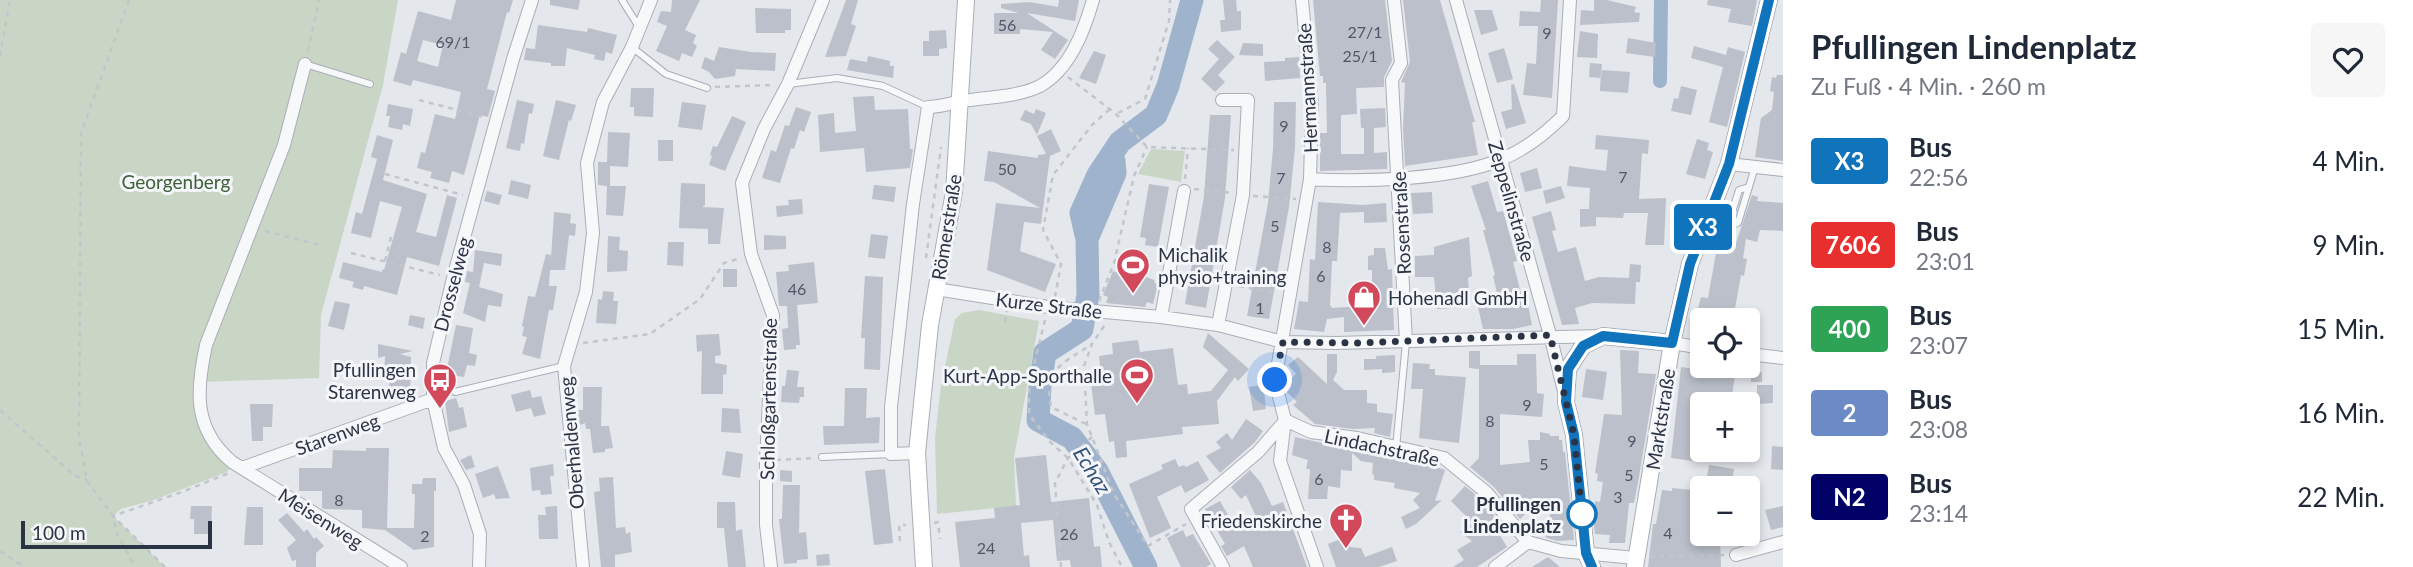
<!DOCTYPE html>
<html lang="de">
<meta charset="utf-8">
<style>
:root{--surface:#fff;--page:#f6f6f7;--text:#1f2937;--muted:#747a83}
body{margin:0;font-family:Lato,sans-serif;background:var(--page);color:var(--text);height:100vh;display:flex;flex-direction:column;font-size:26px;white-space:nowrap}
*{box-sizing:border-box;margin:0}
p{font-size:23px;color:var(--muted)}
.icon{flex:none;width:38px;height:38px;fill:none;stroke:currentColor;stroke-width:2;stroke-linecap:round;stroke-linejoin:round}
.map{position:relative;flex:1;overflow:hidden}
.side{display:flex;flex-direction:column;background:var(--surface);width:630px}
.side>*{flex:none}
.badge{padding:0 14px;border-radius:5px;font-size:24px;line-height:46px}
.buttons{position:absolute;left:1690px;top:308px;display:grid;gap:14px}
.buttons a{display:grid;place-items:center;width:70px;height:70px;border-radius:7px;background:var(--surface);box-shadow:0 4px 10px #0003;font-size:35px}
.scale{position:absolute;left:21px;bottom:18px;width:191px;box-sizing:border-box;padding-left:7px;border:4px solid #2b3445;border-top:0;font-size:19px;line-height:24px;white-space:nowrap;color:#2b3445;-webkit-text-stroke:5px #f4f6f9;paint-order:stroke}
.you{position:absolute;width:35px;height:35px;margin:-18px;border:5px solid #fff;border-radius:50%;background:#1a73e8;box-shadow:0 0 0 10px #1a73e833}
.map>.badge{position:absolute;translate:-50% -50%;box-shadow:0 0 0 4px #fff}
.round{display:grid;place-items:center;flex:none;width:74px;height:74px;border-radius:7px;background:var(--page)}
.overview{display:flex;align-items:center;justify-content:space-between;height:119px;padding:0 28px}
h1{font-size:33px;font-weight:700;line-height:52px}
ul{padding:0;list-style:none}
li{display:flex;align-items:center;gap:21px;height:84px;padding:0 28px}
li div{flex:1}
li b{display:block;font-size:26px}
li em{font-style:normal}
li .badge{min-width:77px;font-weight:700;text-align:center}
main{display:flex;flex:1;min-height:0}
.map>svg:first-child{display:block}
</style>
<main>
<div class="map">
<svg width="1783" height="567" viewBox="0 0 1783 567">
<rect width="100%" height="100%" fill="#e4e7ec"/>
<path fill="#c9d6c5" d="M0,0H398L383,85L321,315L319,378L198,382L197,411L230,468L227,472L154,500L121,509L113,516L165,567H0Z
M1151,149L1185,151L1181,182L1138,174Z
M979,310L1039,321L1014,458L1016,506L937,514L935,438L941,385L955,319L962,313Z"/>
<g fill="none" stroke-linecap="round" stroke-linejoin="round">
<path stroke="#9fb4cc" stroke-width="14" d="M1660,81L1661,0"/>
<path stroke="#9fb4cc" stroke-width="23" d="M1087,239L1115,173L1114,161
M1146,567L1097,471L1072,438L1038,420L1040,385L1045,353L1082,329L1088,295L1087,239L1081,213L1098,175L1120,142L1156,115L1168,86L1192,0"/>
</g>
<path fill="#bbc0ca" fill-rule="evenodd" d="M456,0H513L509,13L507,12L487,89L495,91L488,117L480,115L464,175L452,171L449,183L430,178L432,172L417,168L421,152L425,153L435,114L455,119L461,92L413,80L411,86L393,81L401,52L406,54L418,11L451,20ZM423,40L443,45L438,67L417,61Z
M550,0H580L578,10L550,5Z
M672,0H700L685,30L696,35L693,43L697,46L692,57L682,53L679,61L656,51L667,26L657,22L661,11L671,12Z
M846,0H858L851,24L856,26L846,56L825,57Z
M1059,0H1079L1075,21L1027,13L1068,40L1055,59L1041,50L1053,32L1020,29V34H994V13H1019L1001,8V4L1030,2L1058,7Z
M1223,0H1236L1237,11H1241V30L1221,32L1220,20H1225Z
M1313,0H1385L1392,61L1384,77V87L1356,88L1357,114L1341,115V154H1364V128H1361L1360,109L1385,108L1386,127L1374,128V153L1387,152V169L1320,171V133H1327L1326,83H1323V76H1320Z
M1403,0H1440L1475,122H1472L1478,155L1405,166L1403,129L1405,83L1401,82L1410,62Z
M1541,0H1558L1552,98L1523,95L1527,63L1536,64L1538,26H1519L1520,11L1540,12Z
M1594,0H1607L1636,7L1634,12L1640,13L1639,22L1580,25L1581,10L1594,11Z
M1708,0H1757L1752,26L1728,22L1731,9L1707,5Z
M755,8L791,9V30H785V33H756Z
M1474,10H1492L1498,30L1481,35Z
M538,25L587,32L588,28L617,35L612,54L606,52L604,61L594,59L595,55L567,48L565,66H551V63L524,60L526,48L535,49Z
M946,30L947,48L939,49V56H923V41H929V31Z
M1580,31L1598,34L1597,58L1577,57Z
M1628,38L1656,43L1655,57L1626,53Z
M1217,40L1235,57L1218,75L1225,82L1215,92L1201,79L1219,59L1208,49Z
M1243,43L1263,44V56L1239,55Z
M1694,46L1726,55L1728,47L1745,52L1727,127L1709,122L1723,67L1691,58Z
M719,47L751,52L776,53L775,71L736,69L735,76L715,79L709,72L701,68L705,57L714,61Z
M1504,48L1513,79L1497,83L1488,53Z
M1094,51L1106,55L1096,84L1079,78Z
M868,56L890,61V66H894L893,78L847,70L850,59L867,62Z
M1299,57L1300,78L1265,81L1264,62L1285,61V58Z
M1590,63L1602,64L1601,78L1589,77Z
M1601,70L1630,72L1628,93L1600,91Z
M1777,75H1783V161L1755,157L1761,118L1772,110L1774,92L1770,91L1772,77L1776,78Z
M1514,84L1526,123L1506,129L1501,112L1512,109L1511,85Z
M1681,86L1697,90L1691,115L1671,111L1674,98L1678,99Z
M631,88H654L653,117L634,116V107H630Z
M874,96L875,110L908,109L910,149H913L910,168L866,172L864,148L820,152L818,115L834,113L835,133L856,131L853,97Z
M517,100L534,104L532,114L529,113L524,144L521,143L520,151L506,148Z
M556,100L576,105L571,121L569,120L559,160L543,156Z
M682,102L706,105L702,130L678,127Z
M1274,102H1296L1295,148L1289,207L1269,319L1247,316L1268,203L1273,149Z
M388,104L413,109L410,126L403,124L402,130L388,127L390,116H386Z
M796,107L811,112L804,132L800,130L794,149L791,148L780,183L762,178L771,150L776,152L785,125L789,126Z
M1036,109L1046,113L1037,135L1031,124L1020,120L1025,110L1034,114Z
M1210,115H1231L1225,198L1206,308L1185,304L1204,196Z
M732,116L746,122L725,171L709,165L712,156L710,155L713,146L717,147Z
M1051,129L1061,151L1050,156L1041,224L1024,222L1020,251L1056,264L1045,292L987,270L996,203L1040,208L994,182L984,181L988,151L1038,158V155L1046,154L1037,136Z
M608,132L630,133L628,167L610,166V186H626L623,216L606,215L607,186L598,185V162H607Z
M377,135L393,140L383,180L427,194L416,232L436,237L447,195L457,198L439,266L407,257L397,295L364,286L363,290L352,287L354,282L339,278L343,262L382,272V269L384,270L402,207L380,201L371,238L351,233L356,212L362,214L377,159L371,157Z
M1596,135L1649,140L1648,154L1642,153L1639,199L1666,198L1664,245H1645L1648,213H1624L1623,218L1596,217V226L1580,227V209H1589L1590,188L1567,186L1569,166L1606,171L1608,150L1595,149Z
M1697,139L1709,143L1707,150L1713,152L1705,179L1686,174Z
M658,140H673V161H658Z
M1537,168L1542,188L1525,192L1520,173Z
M511,180L531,185L528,199L508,194Z
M1488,181L1497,212L1503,211L1517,261L1513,262L1523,301L1527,300L1532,325L1513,329H1483L1478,307L1500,305L1493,276L1495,275L1483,230H1486L1471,186Z
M681,183L705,184V205L702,207L724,208L720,244H708V229L679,228Z
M1149,184L1169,187L1158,247L1145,245L1146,238L1140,237Z
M874,185L896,187L894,202L872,199Z
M1561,186L1565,198L1546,204L1543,191Z
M487,191L502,195L499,205L484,201Z
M1432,192L1433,213L1413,214L1411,193Z
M1752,195L1758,197L1757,201L1783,203V231L1760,230L1757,242L1746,239L1743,258L1747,259L1744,276L1741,275L1733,320H1703V335L1692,332L1701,297L1708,298L1716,253L1721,254L1722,244L1735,246Z
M802,199L803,214L777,217L776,206L789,205L788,200Z
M1318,202L1363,205L1386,203L1387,222L1364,223V212L1340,213L1337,261H1332L1330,305L1332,308L1363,306L1362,291L1372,290V270H1368V256L1374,255V248H1385L1388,270L1392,269L1394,330L1344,332V317L1327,319L1324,332L1294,329L1299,301L1308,302L1310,259L1315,260Z
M1551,211L1556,230L1552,231L1558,252L1576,247L1585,281L1599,277L1629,278L1630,264L1641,265L1640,282H1636L1635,304L1592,303L1575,308L1579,324L1562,325L1532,217Z
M554,212L571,214L570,223L576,224L575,236L569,235L565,270H550L549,286H557L553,310H549L540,359L522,354L527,337L522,336L524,327L522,326L528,296L535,297L546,254L551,255V259Z
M871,234L888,236L885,259L868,257Z
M764,235L786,236V249L764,250Z
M608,236L620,237L619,250L628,251L627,271L607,272Z
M1469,237L1472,276L1468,278L1470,307L1437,309L1434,277H1415V256L1434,255V247Z
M668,242H684L683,266L667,265Z
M475,250L502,254L501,266L484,263L479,287L503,294L501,307L488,305L485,322L463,313L470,283L465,282L467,271L473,272Z
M814,262L818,303L797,305L800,345H796V349L784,350L782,329L788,328L787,306H779L776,272L789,271L788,265Z
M1123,263L1146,271L1144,276L1154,280L1155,283L1158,284L1153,304L1147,302L1145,307L1106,303L1108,297L1103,295L1113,271L1118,273Z
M723,269H737V287H723Z
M865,276L883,277L880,370L864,369L865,338H861Z
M603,291L614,292L613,301H618L616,324L596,323L598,299L602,300Z
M335,301L350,304L344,330L328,326Z
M410,315L425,318L423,329L408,325Z
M456,325L473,328L469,353L477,355L475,366L467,365L464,377L446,374Z
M1208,333L1249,369L1238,381L1235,377L1217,401L1219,424L1182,427L1183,434L1126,441L1127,457L1116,458L1114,441L1109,442L1105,414L1095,415L1090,375L1101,373L1099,356L1113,354L1112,343L1138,340L1140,352L1173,348L1178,385L1187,384L1188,394L1211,391L1228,370L1203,347Z
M719,334L721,355L715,356V363L727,365L726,375L723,374V394H701L702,351L697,352L696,335Z
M378,344L413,351L400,354L411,357L410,393L390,400L389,380L384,379L385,356L378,358Z
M1620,350L1639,351L1638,373L1656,374L1638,483L1634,503H1629L1625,543H1609L1610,535L1595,534L1594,527L1595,501L1600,502L1603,482L1597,481L1598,474L1595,473L1604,414L1622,415Z
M1469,351H1480V365H1517V354H1536L1537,393L1544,394L1542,417L1500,414V465L1530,462L1528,440H1540V432L1550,434V436H1559V440H1562L1563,452H1565L1574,540L1557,541L1547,538L1539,530L1550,519V510L1540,501L1520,519L1494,487L1470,467L1479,458V369L1469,368Z
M1327,354H1337V372L1333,380L1344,390H1367V403L1377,404V412L1393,414L1390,437L1374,433L1375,428L1353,429L1315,424L1293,405L1297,402L1287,392L1285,384L1296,374L1288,365L1298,357L1327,384Z
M1395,355V372L1382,373V369L1364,370V359H1376V356Z
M1413,363L1430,364L1429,369H1435V375L1466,377L1459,443L1419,438L1423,389H1411Z
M1681,367L1735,375L1731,404L1703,402L1700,462L1671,458Z
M1586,369L1607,372L1603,400L1582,397Z
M787,370L799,371L797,387H804V397H800L799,403L781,402L782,386H785Z
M1751,372H1762V382H1751Z
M1260,385L1261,392L1264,391L1266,409L1253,411L1249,387Z
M1757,385H1773V403L1757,404Z
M583,387H602L601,426H609L613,448L605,449V452L593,453L590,429H586L585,423L578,426L577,410H583Z
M845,388H867L866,418L880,417L879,443L824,445L823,426H844Z
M530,390L532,398L541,396L546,414L534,417L531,408L516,412L511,395Z
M456,398L459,408L463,407L467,427L449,432L445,401Z
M250,404H273L272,427H263V441H252Z
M722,408L739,409L741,433L721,432Z
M1246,419L1263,431L1255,442L1220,473L1206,456L1221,448L1216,442L1227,433L1232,440Z
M1295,437L1345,448L1341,445L1355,447L1376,451L1375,455L1421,465L1422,462L1445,470L1435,501L1442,500L1416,524L1406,529L1401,517L1420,508L1413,500L1420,493L1394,488L1395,483L1374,480V475L1372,474L1373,463L1361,461L1352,453V471L1341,470L1340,488L1328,486L1327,499H1308L1310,469H1306L1308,460L1292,455Z
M1772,446L1783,447V470L1771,469Z
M366,448H389L387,528H414L415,494H412V484H422L423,478H436V491H434V547L414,550L385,530L362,528V510L325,509L322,508V491H299V468H332L333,450L366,451Z
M726,451L743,454L740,478L722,475Z
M471,455L475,467L466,470L460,460Z
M1046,455L1051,502L1089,498L1094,547L1100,546L1102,567H1071L1070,560L1057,561L1053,520L1021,523L1024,556L1029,555L1030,567H960L955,522L995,518L994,508L1020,505L1015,458Z
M1175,459L1179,467L1184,465L1186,467L1198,461L1209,480L1185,493L1181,485L1157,497L1171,528L1150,538L1129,484L1163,469L1161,465Z
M553,464L554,476H550L552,494L541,495L540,490L532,491L530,468Z
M1709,465L1734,469L1731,487L1705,488Z
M498,466L510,498L496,499L494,494L483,498L475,474Z
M885,469L893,543L874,545L865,471Z
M780,470L792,471V482L780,481Z
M1250,470L1261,483L1272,506L1283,502L1307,567H1253L1244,546L1227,556L1221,546L1225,544L1205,509L1220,501L1237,531L1259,523L1246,495L1241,499L1231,487Z
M613,477L616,528L625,527L626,534L630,532L632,552L615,555V567H601L594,492L600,491L599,478Z
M783,485H800L799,533L806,532L808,559L797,560V563L784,564L779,519H782Z
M1465,486L1481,499L1497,519L1492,522L1507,547L1477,567H1453L1464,560L1457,550L1472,541L1460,532L1473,523L1451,501Z
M1672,488L1703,491V534H1720L1721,567H1648L1653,524H1656L1662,490L1672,491Z
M717,502H735L736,531L742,529L746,567H728L724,528H717Z
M191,506H212L211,534H194V519H190Z
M557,506L558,539H539L538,515H546L545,507Z
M1783,506V527L1771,530L1765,510Z
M247,507H263V545H244Z
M287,513L304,532L307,529L314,539L316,537L324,546L316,553V567H296V560L292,561L287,548L296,540L278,520Z
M1183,530L1186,537L1193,534L1211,564L1206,567H1181L1167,538Z
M1351,535L1350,547L1361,548L1365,557L1392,547L1397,561L1379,567H1336L1328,544Z
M829,554L830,565L817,566L816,555Z
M1548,557L1560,567H1532Z"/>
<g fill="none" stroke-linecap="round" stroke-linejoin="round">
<g stroke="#a9aeb7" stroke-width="8">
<path id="service" d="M622,0L639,27
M633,48L666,74L707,88
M305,64L370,84
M788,84L837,78L883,86L928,107
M1728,225L1739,190L1749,187
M1707,231L1738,223L1755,167
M455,392L564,366
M1396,448L1406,342
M822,457L891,454"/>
</g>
<g stroke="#a9aeb7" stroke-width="14">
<path id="minor" d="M1302,0L1312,105L1310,179L1275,381L1285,420L1280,461L1317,567
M1394,0L1401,63L1392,80L1406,342
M1456,0L1550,335L1564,391
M305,64L284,145L206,345C196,391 193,429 232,462L401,567
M1729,164L1783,170
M1310,179C1362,182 1454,180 1502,159C1526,149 1545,134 1563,116L1570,0
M936,289L1048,307L1161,317L1218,325L1283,342L1335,343L1600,336
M1161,317L1184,191
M1218,325L1243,195L1248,100H1222
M1672,343L1703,348
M1748,354L1783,358
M1285,420L1311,432L1357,438L1444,458L1487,493L1528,542
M917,453L891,454V407L913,204L928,107C943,107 956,101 970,100C992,97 1020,96 1040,86C1070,69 1084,31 1093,0
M242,468L433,399
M1528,542L1561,551L1635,558
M1736,555L1783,542
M479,567L480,534L464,485L444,448L433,399V363L453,278L513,59L532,0
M583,567L564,366L586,292L593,233L587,163L603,102L632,47L651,0
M771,567L766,525V461L773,315L751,254L742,183L764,129L788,84L823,0
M1223,567L1191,509L1258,452L1285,421
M1495,567L1528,542"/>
</g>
<g stroke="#a9aeb7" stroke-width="18">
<path id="secondary" d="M924,567L917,453L930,325L954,192L966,0
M1592,567L1586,553L1574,435L1566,402L1568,369L1583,346L1603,336L1672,343
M1635,567L1672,343L1690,264L1729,164L1769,0"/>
</g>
<path stroke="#c2c5cb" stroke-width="2.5" stroke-dasharray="5 5" stroke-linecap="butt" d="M129,0L81,133L79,439L87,481L113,516L117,534L135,567
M308,51L319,0
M0,56L10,0
M1068,77L1116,114L1147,147L1234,150
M715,87L774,85
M419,100L484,117
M1118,113L1145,99L1169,21L1170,0
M385,174L463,195
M1185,179L1188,148
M1194,189L1233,193
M1253,196L1296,199
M265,231L319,245
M351,253L440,275
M926,258L941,147
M385,261L391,237
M1180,278L1215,282
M1239,286L1277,294
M1055,297L1061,264L1043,230L1053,175L1092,125L1110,109
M1099,301L1114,263L1134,176L1147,147
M1045,320L1029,385V414L1049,441L1068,458L1097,505L1109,542L1122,567
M1005,322L1007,311
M1104,326L1092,344L1084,366L1087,424L1114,494L1148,546L1186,524
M583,343L650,334L700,299L724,263L741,258
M0,410L74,475L87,480
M1086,424L1051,407C1043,368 1064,363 1092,344
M776,460L815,458
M934,523L938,522L940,539
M900,541L899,525H906
M0,551L24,567
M1649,557L1726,555
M165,567L113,516L182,492L229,473
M1061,567L1055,483L1068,458L1092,437"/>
<use href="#service" stroke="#f7f8fa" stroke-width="6"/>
<use href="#minor" stroke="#f7f8fa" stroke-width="12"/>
<use href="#secondary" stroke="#fff" stroke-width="16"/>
</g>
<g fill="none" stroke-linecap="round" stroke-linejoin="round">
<g stroke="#fff" stroke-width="16">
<path id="line" d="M1592,567L1586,553L1574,435L1566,402L1568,369L1583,346L1603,336L1672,343L1690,264L1729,164L1769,0"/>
</g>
<use href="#line" stroke="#1074bc" stroke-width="10"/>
<path stroke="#2b3445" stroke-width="7" stroke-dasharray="0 12.6" d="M1275,380L1283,342L1359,343L1550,335L1574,435L1582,514"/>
</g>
<defs>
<g id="stadium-pin" transform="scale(1.75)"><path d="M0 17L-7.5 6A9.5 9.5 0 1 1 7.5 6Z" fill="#d1495b" stroke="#f4f6f9"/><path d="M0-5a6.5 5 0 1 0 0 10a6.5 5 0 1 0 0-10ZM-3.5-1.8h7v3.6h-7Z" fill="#fff"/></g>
<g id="shop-pin" transform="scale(1.75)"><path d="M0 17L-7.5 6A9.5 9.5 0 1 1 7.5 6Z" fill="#d1495b" stroke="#f4f6f9"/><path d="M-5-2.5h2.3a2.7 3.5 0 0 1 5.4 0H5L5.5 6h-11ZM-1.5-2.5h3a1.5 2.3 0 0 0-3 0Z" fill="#fff"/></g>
<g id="bus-pin" transform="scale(1.75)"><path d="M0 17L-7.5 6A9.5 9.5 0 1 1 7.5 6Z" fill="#d1495b" stroke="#f4f6f9"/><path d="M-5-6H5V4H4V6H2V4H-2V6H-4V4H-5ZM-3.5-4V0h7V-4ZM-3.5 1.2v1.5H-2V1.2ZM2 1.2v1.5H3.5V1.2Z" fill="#fff"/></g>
<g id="church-pin" transform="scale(1.75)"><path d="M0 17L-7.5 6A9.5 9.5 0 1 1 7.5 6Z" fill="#d1495b" stroke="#f4f6f9"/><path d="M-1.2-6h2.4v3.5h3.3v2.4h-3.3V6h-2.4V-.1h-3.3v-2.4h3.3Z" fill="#fff"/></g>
</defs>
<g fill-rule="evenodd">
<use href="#stadium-pin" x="1133" y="265"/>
<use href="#shop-pin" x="1364" y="297"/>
<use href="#stadium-pin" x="1137" y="375"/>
<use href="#bus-pin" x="440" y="380"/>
<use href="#church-pin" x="1346" y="520"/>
</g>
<circle fill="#fff" stroke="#1074bc" stroke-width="3.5" cx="1582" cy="514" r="14"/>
<g text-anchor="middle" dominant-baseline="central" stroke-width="6" stroke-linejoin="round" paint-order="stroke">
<g font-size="16" fill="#4f5766">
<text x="1007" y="24">56</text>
<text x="1365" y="31">27/1</text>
<text x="1547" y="32">9</text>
<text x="453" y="41">69/1</text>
<text x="1360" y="55">25/1</text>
<text x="1284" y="125">9</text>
<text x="1007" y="168">50</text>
<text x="1623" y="176">7</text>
<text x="1281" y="177">7</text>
<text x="1275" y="225">5</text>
<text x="1327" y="246">8</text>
<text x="1321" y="275">6</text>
<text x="797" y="288">46</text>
<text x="1260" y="307">1</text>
<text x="1527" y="404">9</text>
<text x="1490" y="420">8</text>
<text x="1632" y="440">9</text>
<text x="1544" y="463">5</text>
<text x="1629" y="474">5</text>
<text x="1319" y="478">6</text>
<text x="1618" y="496">3</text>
<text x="339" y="499">8</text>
<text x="1668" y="532">4</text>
<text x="1069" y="533">26</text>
<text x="425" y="535">2</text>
<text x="986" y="547">24</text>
</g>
<g font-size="19" fill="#2b3445" stroke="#f4f6f9">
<text transform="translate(1307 88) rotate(-93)">Hermannstraße</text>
<text transform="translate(1512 201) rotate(74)">Zeppelinstraße</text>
<text transform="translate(1401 223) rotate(-93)">Rosenstraße</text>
<text transform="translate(946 227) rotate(-81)">Römerstraße</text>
<text transform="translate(452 284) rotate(-75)">Drosselweg</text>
<text transform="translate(1049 305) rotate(7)">Kurze Straße</text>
<text transform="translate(768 399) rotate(-89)">Schloßgartenstraße</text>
<text transform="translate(1660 419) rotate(-81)">Marktstraße</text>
<text transform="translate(337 434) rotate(-20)">Starenweg</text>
<text transform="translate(571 443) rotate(-95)">Oberhaldenweg</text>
<text transform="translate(1382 447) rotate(12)">Lindachstraße</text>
<text transform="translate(321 518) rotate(32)">Meisenweg</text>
</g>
<g font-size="19" fill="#3f6138" stroke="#f4f6f9">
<text x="176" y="181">Georgenberg</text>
</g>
<g font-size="19" fill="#2b3445" stroke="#f4f6f9" text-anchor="end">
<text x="1158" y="254" text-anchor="start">Michalik<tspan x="1158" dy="22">physio+training</tspan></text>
<text x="1388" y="297" text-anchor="start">Hohenadl GmbH</text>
<text x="416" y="369">Pfullingen<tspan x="416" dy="22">Starenweg</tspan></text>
<text x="1112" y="375">Kurt-App-Sporthalle</text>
<text x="1322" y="520">Friedenskirche</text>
</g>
<g font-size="19" font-weight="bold" fill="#2b3445" stroke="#f4f6f9" text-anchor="end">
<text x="1561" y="503">Pfullingen<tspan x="1561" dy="22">Lindenplatz</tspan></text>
</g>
<g font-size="21" font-style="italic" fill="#34527a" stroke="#f4f6f9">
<text transform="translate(1093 470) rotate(58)">Echaz</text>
</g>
</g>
</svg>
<div class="buttons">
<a><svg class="icon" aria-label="locate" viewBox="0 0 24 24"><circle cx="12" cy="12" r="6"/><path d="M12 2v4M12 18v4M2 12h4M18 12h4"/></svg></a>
<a>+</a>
<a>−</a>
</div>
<div class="scale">100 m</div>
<div class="you" style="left:1275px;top:380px"></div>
<b class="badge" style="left:1703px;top:227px;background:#1074bc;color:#fff">X3</b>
</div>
<section class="side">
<div class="overview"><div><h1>Pfullingen Lindenplatz</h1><p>Zu Fuß · 4 Min. · 260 m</p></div><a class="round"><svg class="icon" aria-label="heart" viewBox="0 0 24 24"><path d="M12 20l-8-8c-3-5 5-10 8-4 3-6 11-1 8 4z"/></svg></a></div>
<ul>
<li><span class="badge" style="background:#1074bc;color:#fff">X3</span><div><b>Bus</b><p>22:56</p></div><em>4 Min.</em></li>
<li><span class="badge" style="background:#e72f2d;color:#fff">7606</span><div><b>Bus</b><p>23:01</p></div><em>9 Min.</em></li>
<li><span class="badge" style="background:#2ea355;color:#fff">400</span><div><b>Bus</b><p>23:07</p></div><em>15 Min.</em></li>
<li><span class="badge" style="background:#6c8bc6;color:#fff">2</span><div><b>Bus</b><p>23:08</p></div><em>16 Min.</em></li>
<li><span class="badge" style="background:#006;color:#fff">N2</span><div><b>Bus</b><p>23:14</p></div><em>22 Min.</em></li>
</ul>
</section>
</main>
